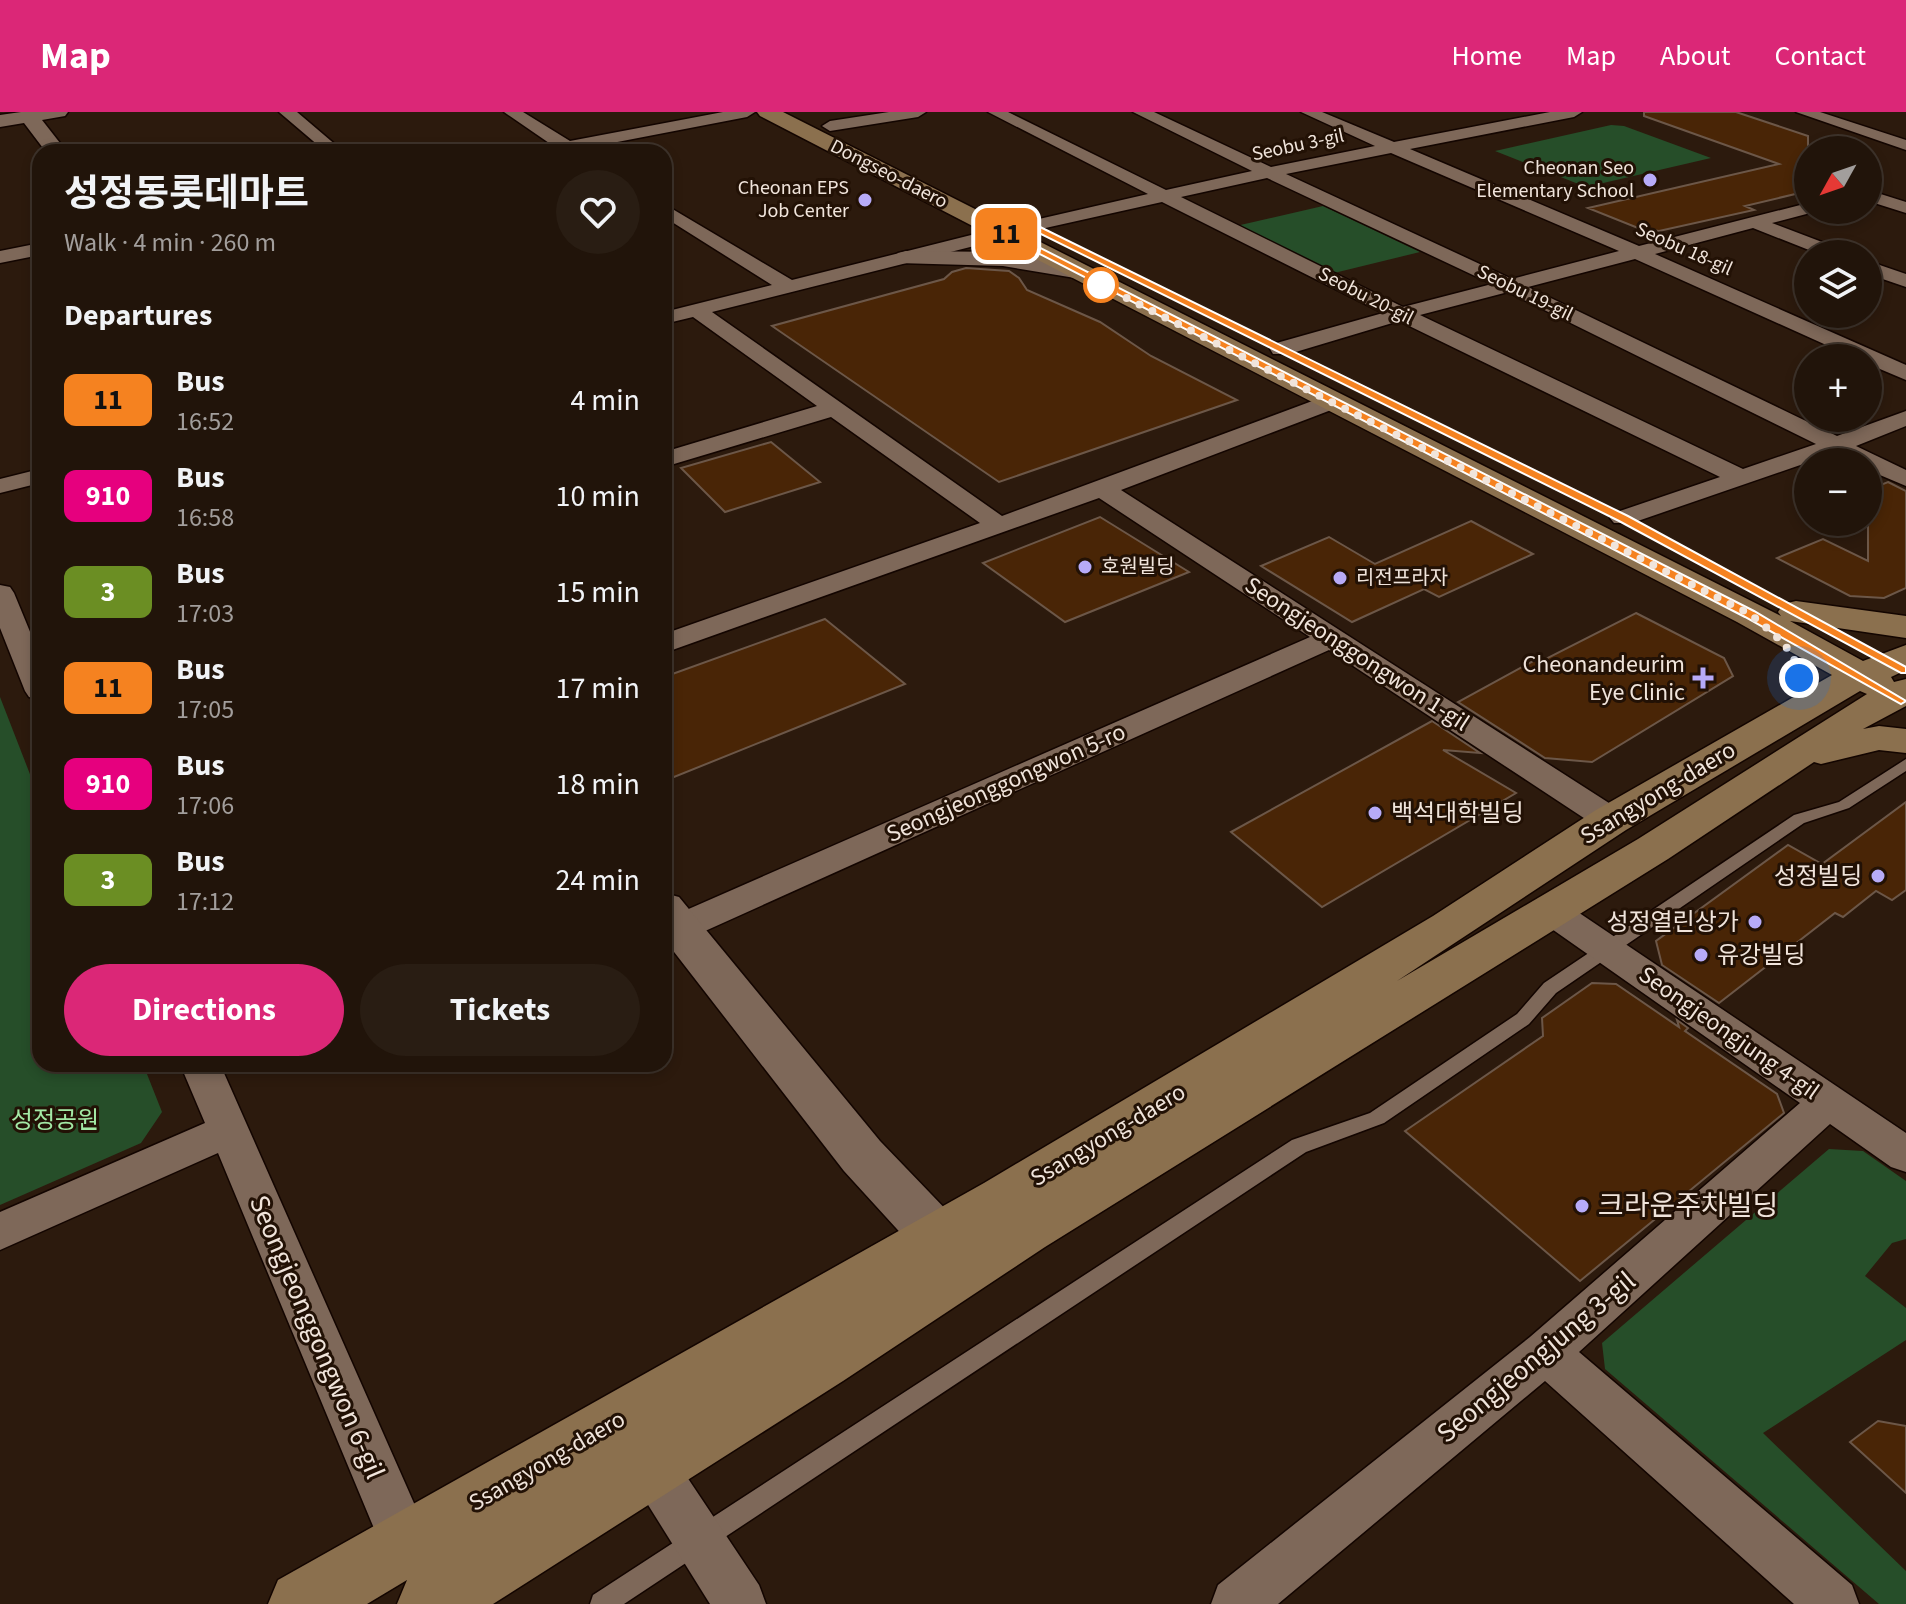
<!DOCTYPE html>
<meta charset="utf-8">
<style>
:root{--surface:#21140a;--page:#291d13;--text:#f1f3f6;--muted:#a29e9c;--line:#3e332b;--accent:#db2777}
body{margin:0;font-family:"Source Sans 3","Noto Sans KR",sans-serif;background:var(--page);color:var(--text);height:100vh;display:flex;flex-direction:column;font-size:30px;white-space:nowrap}
*{box-sizing:border-box;margin:0}
p{font-size:26px;color:var(--muted)}
.icon{flex:none;width:44px;height:44px;fill:none;stroke:currentColor;stroke-width:2;stroke-linecap:round;stroke-linejoin:round}
.map{position:relative;flex:1;overflow:hidden}
.side{position:absolute;left:32px;top:32px;width:640px;height:928px;display:flex;flex-direction:column;background:var(--surface);border-radius:24px;box-shadow:0 4px 12px #0003,0 0 0 2px var(--line)}
.side>*{flex:none}
.badge{padding:0 16px;border-radius:12px;font-size:28px;line-height:52px}
.needle{width:52px;rotate:230deg}
.tools{position:absolute;left:1794px;top:24px;display:grid;gap:16px}
.tools a{display:grid;place-items:center;width:88px;height:88px;border-radius:50%;background:var(--surface);box-shadow:0 4px 12px #0003,0 0 0 2px var(--line);font-size:40px}
.you{position:absolute;width:40px;height:40px;margin:-20px;border:6px solid #fff;border-radius:50%;background:#1a73e8;box-shadow:0 0 0 12px #1a73e833}
.map>.badge{position:absolute;translate:-50% -50%;box-shadow:0 0 0 4px #fff}
h2{padding:0 32px;font-size:30px;line-height:72px}
.round{display:grid;place-items:center;flex:none;width:84px;height:84px;border-radius:42px;background:var(--page)}
.head{display:flex;align-items:center;justify-content:space-between;height:136px;padding:0 32px}
h1{font-size:38px;font-weight:700;line-height:60px}
.button{display:flex;gap:16px;margin-top:auto;padding:16px 32px}
.button a{flex:1;height:92px;border-radius:48px;background:var(--accent);color:#fff;font-size:32px;font-weight:700;line-height:92px;text-align:center}
.button a+a{background:var(--page);color:var(--text)}
ul{padding:0;list-style:none}
li{display:flex;align-items:center;gap:24px;height:96px;padding:0 32px}
li div{flex:1}
li b{display:block;font-size:30px}
li em{font-style:normal}
li .badge{min-width:88px;font-weight:700;text-align:center}
header{display:flex;align-items:center;gap:48px;box-sizing:border-box;height:112px;padding:0 40px;background:var(--accent);color:#fff}
header strong{font-size:38px}
nav{display:flex;gap:44px;margin-inline-start:auto;font-size:28px}
.map>svg:first-child{display:block}
</style>
<header>
<strong>Map</strong>
<nav><a>Home</a><a>Map</a><a>About</a><a>Contact</a></nav>
</header>
<div class="map">
<svg width="1906" height="1492" viewBox="0 0 1906 1492">
<rect width="100%" height="100%" fill="#2c1a0d"/>
<path fill="#264e29" d="M1611,13L1624,14L1711,46L1586,75L1495,39Z
M1323,94L1420,140L1330,162L1236,114Z
M0,585L40,688V952H143L162,1000L141,1031L0,1093Z
M1829,1037L1863,1039L1906,1069V1127L1892,1131L1865,1164L1906,1196V1228L1763,1321L1906,1459V1492H1879L1605,1257L1602,1231Z"/>
<path fill="#492506" stroke="#6c5748" stroke-width="2" d="M1644,0H1736L1808,24V79L1745,94L1754,98L1659,119L1638,116L1588,96L1779,52L1644,4Z
M966,156L1009,159L1019,166L1027,178L1100,210L1151,244L1237,288L999,370L772,214L944,167L952,160Z
M771,330L820,370L725,400L681,356Z
M1888,370L1906,379V476L1884,486L1850,484L1777,446L1823,427L1868,449V378Z
M1100,405L1189,460L1065,510L983,451Z
M1471,409L1533,442L1439,485L1424,477L1352,510L1261,454L1329,425L1375,452Z
M1636,501L1724,546L1733,564L1592,650L1545,646L1458,590L1535,548L1540,550Z
M825,507L905,572L664,669V565Z
M1432,609L1480,641L1443,638L1516,681L1322,795L1231,720Z
M1906,690V778L1892,788L1876,779L1843,805L1835,801L1719,891L1662,853L1656,829L1788,733L1822,752Z
M1592,871L1616,872L1679,915L1677,908L1688,916L1685,919L1777,982L1784,1001L1580,1169L1405,1019L1543,924L1542,906Z
M1878,1309L1906,1314V1381L1850,1330Z"/>
<g fill="none" stroke-linecap="round" stroke-linejoin="round">
<g stroke="#130500" stroke-width="3">
<path id="service" d="M1906,647V659L1849,696L1804,711L1556,881L1529,912L1384,1011L1306,1040L624,1492H590L593,1483L1292,1028L1370,1001L1517,902L1544,871L1794,703L1839,690Z"/>
</g>
<g stroke="#130500" stroke-width="3">
<path id="minor" d="M279,0H297L344,40H326Z
M504,0H523L570,29L723,0H755L747,5L581,37L583,40H532L534,37L552,33Z
M889,0H926L918,5L830,19L822,14L830,9Z
M988,0H1008L1166,78L1252,59L1133,0H1154L1271,55L1375,34L1301,0H1322L1394,30L1550,0H1582L1574,5L1410,37L1639,134L1808,91V98L1814,100L1772,111L1843,138L1846,142H1819L1753,116L1655,142L1906,253V268L1868,252V246H1855L1635,147L1528,175L1837,324L1906,299V314L1856,334L1906,358V374L1868,358V350H1852L1835,341L1632,411H1614L1610,406L1614,401L1720,365L1399,209L1289,242H1273L1270,237L1273,232L1383,201L1162,90L1032,119L1026,118L1023,114L1026,110L1148,82ZM1391,41L1619,139L1512,167L1286,62ZM1267,66L1492,172L1403,195L1181,85ZM1508,180L1816,332L1743,357L1420,203Z
M1796,0H1820L1906,28V38Z
M1868,78L1906,90V101L1868,89Z
M664,92L792,168L1003,115L1010,117L1012,121L1010,125L712,200L1002,404L1323,285H1339L1342,290L1339,295L1121,378L1623,700L1628,708L1623,716L1611,719L1599,716L1329,538L694,824L681,828L668,824L664,816L668,806L1310,525L1099,386L664,541V522L980,411L831,305L664,355V340L817,294L693,205L664,212V200L772,173L664,105Z
M40,131V143L0,151V139Z
M1868,149L1906,162V175L1868,162Z
M40,357V371L0,381V367Z
M0,473L10,475L14,481L40,544V588L29,585L25,579L0,516Z
M1551,787L1563,790L1906,1021V1060L1891,1055L1830,1012L1579,1240L1852,1473L1859,1492H1794L1545,1269L1278,1492H1211L1218,1473L1530,1225L1800,991L1539,808L1533,799L1539,790Z
M180,952H220L432,1432L424,1450L406,1458L388,1450L218,1041L0,1138V1100L205,1011Z
M652,1331L669,1338L759,1473L766,1492H710L635,1372L627,1355L635,1338Z"/>
</g>
<g stroke="#130500" stroke-width="3">
<path id="tertiary" d="M21,0H68L65,4L42,8L67,40H46L24,11L0,15V3Z
M906,139L1003,140L1075,152L1083,154L1087,159L1083,164L1075,166L1003,154L898,151L894,146L898,141Z
M664,781L679,785L880,1029L955,1107L963,1123L955,1139L936,1146L917,1139L844,1059L664,827Z"/>
</g>
<g stroke="#130500" stroke-width="3">
<path id="secondary" d="M757,0H783L1781,504L1778,500L1783,492L1796,489L1906,504V526L1790,509L1863,549L1906,533V558L1891,565L1894,570L1906,567V594L1863,617L1879,614L1906,617V641L1879,638L1821,652L1814,650L1668,747L1045,1135L843,1269L493,1492H397L407,1468L367,1492H268L278,1468L984,1071L1433,804L1596,698L1832,563L1737,510L760,4ZM1860,579L1867,582L1638,727L1397,869L1626,718Z"/>
</g>
<use href="#service" fill="#7e6859" fill-rule="evenodd"/>
<use href="#minor" fill="#7e6859" fill-rule="evenodd"/>
<use href="#tertiary" fill="#7e6859" fill-rule="evenodd"/>
<use href="#secondary" fill="#8b704e" fill-rule="evenodd"/>
</g>
<path fill="#f58220" stroke="#fff" stroke-width="2" d="M1032,111L1628,404L1906,555V561H1901L1619,409L1031,117L1011,121L1754,499L1906,589L1901,592L1745,505L999,121Z"/>
<g fill="none" stroke-linecap="round" stroke-linejoin="round">
<path stroke="#f0e4db" stroke-width="8" stroke-dasharray="0 14.4" d="M1101,173L1750,502C1771,520 1797,537 1799,566"/>
</g>
<g fill="#b7abf8" stroke="#221105" stroke-width="3">
<circle cx="1650" cy="68" r="8"/>
<circle cx="865" cy="88" r="8"/>
<circle cx="1085" cy="455" r="8"/>
<circle cx="1340" cy="466" r="8"/>
<path d="M1699 554h8v8h8v8h-8v8h-8v-8h-8v-8h8z"/>
<circle cx="1375" cy="701" r="8"/>
<circle cx="1878" cy="764" r="8"/>
<circle cx="1755" cy="810" r="8"/>
<circle cx="1701" cy="843" r="8"/>
<circle cx="1582" cy="1094" r="8"/>
</g>
<circle fill="#fff" stroke="#f58220" stroke-width="4" cx="1101" cy="173" r="16"/>
<g text-anchor="middle" dominant-baseline="central" stroke-width="6" stroke-linejoin="round" paint-order="stroke">
<g font-size="20" fill="#f0e4db" stroke="#221105">
<text transform="translate(1298 33) rotate(-12)">Seobu 3-gil</text>
<text transform="translate(889 62) rotate(27)">Dongseo-daero</text>
<text transform="translate(1684 137) rotate(24)">Seobu 18-gil</text>
<text transform="translate(1525 181) rotate(26)">Seobu 19-gil</text>
<text transform="translate(1366 184) rotate(27)">Seobu 20-gil</text>
</g>
<g font-size="20" fill="#f0e4db" stroke="#221105" text-anchor="end">
<text x="1634" y="56">Cheonan Seo<tspan x="1634" dy="23">Elementary School</tspan></text>
<text x="849" y="76">Cheonan EPS<tspan x="849" dy="23">Job Center</tspan></text>
<text x="1101" y="455" text-anchor="start">호원빌딩</text>
<text x="1356" y="466" text-anchor="start">리전프라자</text>
</g>
<g font-size="24" fill="#f0e4db" stroke="#221105">
<text transform="translate(1357 542) rotate(33)">Seongjeonggongwon 1-gil</text>
<text transform="translate(1006 671) rotate(-24)">Seongjeonggongwon 5-ro</text>
<text transform="translate(1658 681) rotate(-31)">Ssangyong-daero</text>
<text transform="translate(1729 921) rotate(35)">Seongjeongjung 4-gil</text>
<text transform="translate(1108 1023) rotate(-31)">Ssangyong-daero</text>
<text transform="translate(547 1349) rotate(-30)">Ssangyong-daero</text>
</g>
<g font-size="24" fill="#f0e4db" stroke="#221105" text-anchor="end">
<text x="1685" y="552">Cheonandeurim<tspan x="1685" dy="28">Eye Clinic</tspan></text>
<text x="1391" y="701" text-anchor="start">백석대학빌딩</text>
<text x="1862" y="764">성정빌딩</text>
<text x="1739" y="810">성정열린상가</text>
<text x="1717" y="843" text-anchor="start">유강빌딩</text>
</g>
<g font-size="24" fill="#a3e9a5" stroke="#221105">
<text x="55" y="1008">성정공원</text>
</g>
<g font-size="28" fill="#f0e4db" stroke="#221105" text-anchor="start">
<text x="1598" y="1094">크라운주차빌딩</text>
</g>
<g font-size="28" fill="#f0e4db" stroke="#221105">
<text transform="translate(317 1225) rotate(67)">Seongjeonggongwon 6-gil</text>
<text transform="translate(1536 1245) rotate(-40)">Seongjeongjung 3-gil</text>
</g>
</g>
</svg>
<div class="tools">
<a><svg class="needle" viewBox="-14 -14 28 28"><path d="M0-13l5 13h-10z" fill="#e53935"/><path d="M0 13l5-13h-10z" fill="#a29e9c"/></svg></a>
<a><svg class="icon" aria-label="layers" viewBox="0 0 24 24"><path d="M12 4l9 5-9 5-9-5zM3 14l9 5 9-5"/></svg></a>
<a>+</a>
<a>−</a>
</div>
<div class="you" style="left:1799px;top:566px"></div>
<b class="badge" style="left:1006px;top:122px;background:#f58220;color:#111">11</b>
<section class="side">
<div class="head"><div><h1>성정동롯데마트</h1><p>Walk · 4 min · 260 m</p></div><a class="round"><svg class="icon" aria-label="heart" viewBox="0 0 24 24"><path d="M12 20l-8-8c-3-5 5-10 8-4 3-6 11-1 8 4z"/></svg></a></div>
<h2>Departures</h2>
<ul>
<li><span class="badge" style="background:#f58220;color:#111">11</span><div><b>Bus</b><p>16:52</p></div><em>4 min</em></li>
<li><span class="badge" style="background:#e6007e;color:#fff">910</span><div><b>Bus</b><p>16:58</p></div><em>10 min</em></li>
<li><span class="badge" style="background:#6b8e23;color:#fff">3</span><div><b>Bus</b><p>17:03</p></div><em>15 min</em></li>
<li><span class="badge" style="background:#f58220;color:#111">11</span><div><b>Bus</b><p>17:05</p></div><em>17 min</em></li>
<li><span class="badge" style="background:#e6007e;color:#fff">910</span><div><b>Bus</b><p>17:06</p></div><em>18 min</em></li>
<li><span class="badge" style="background:#6b8e23;color:#fff">3</span><div><b>Bus</b><p>17:12</p></div><em>24 min</em></li>
</ul>
<div class="button"><a>Directions</a><a>Tickets</a></div>
</section>
</div>
